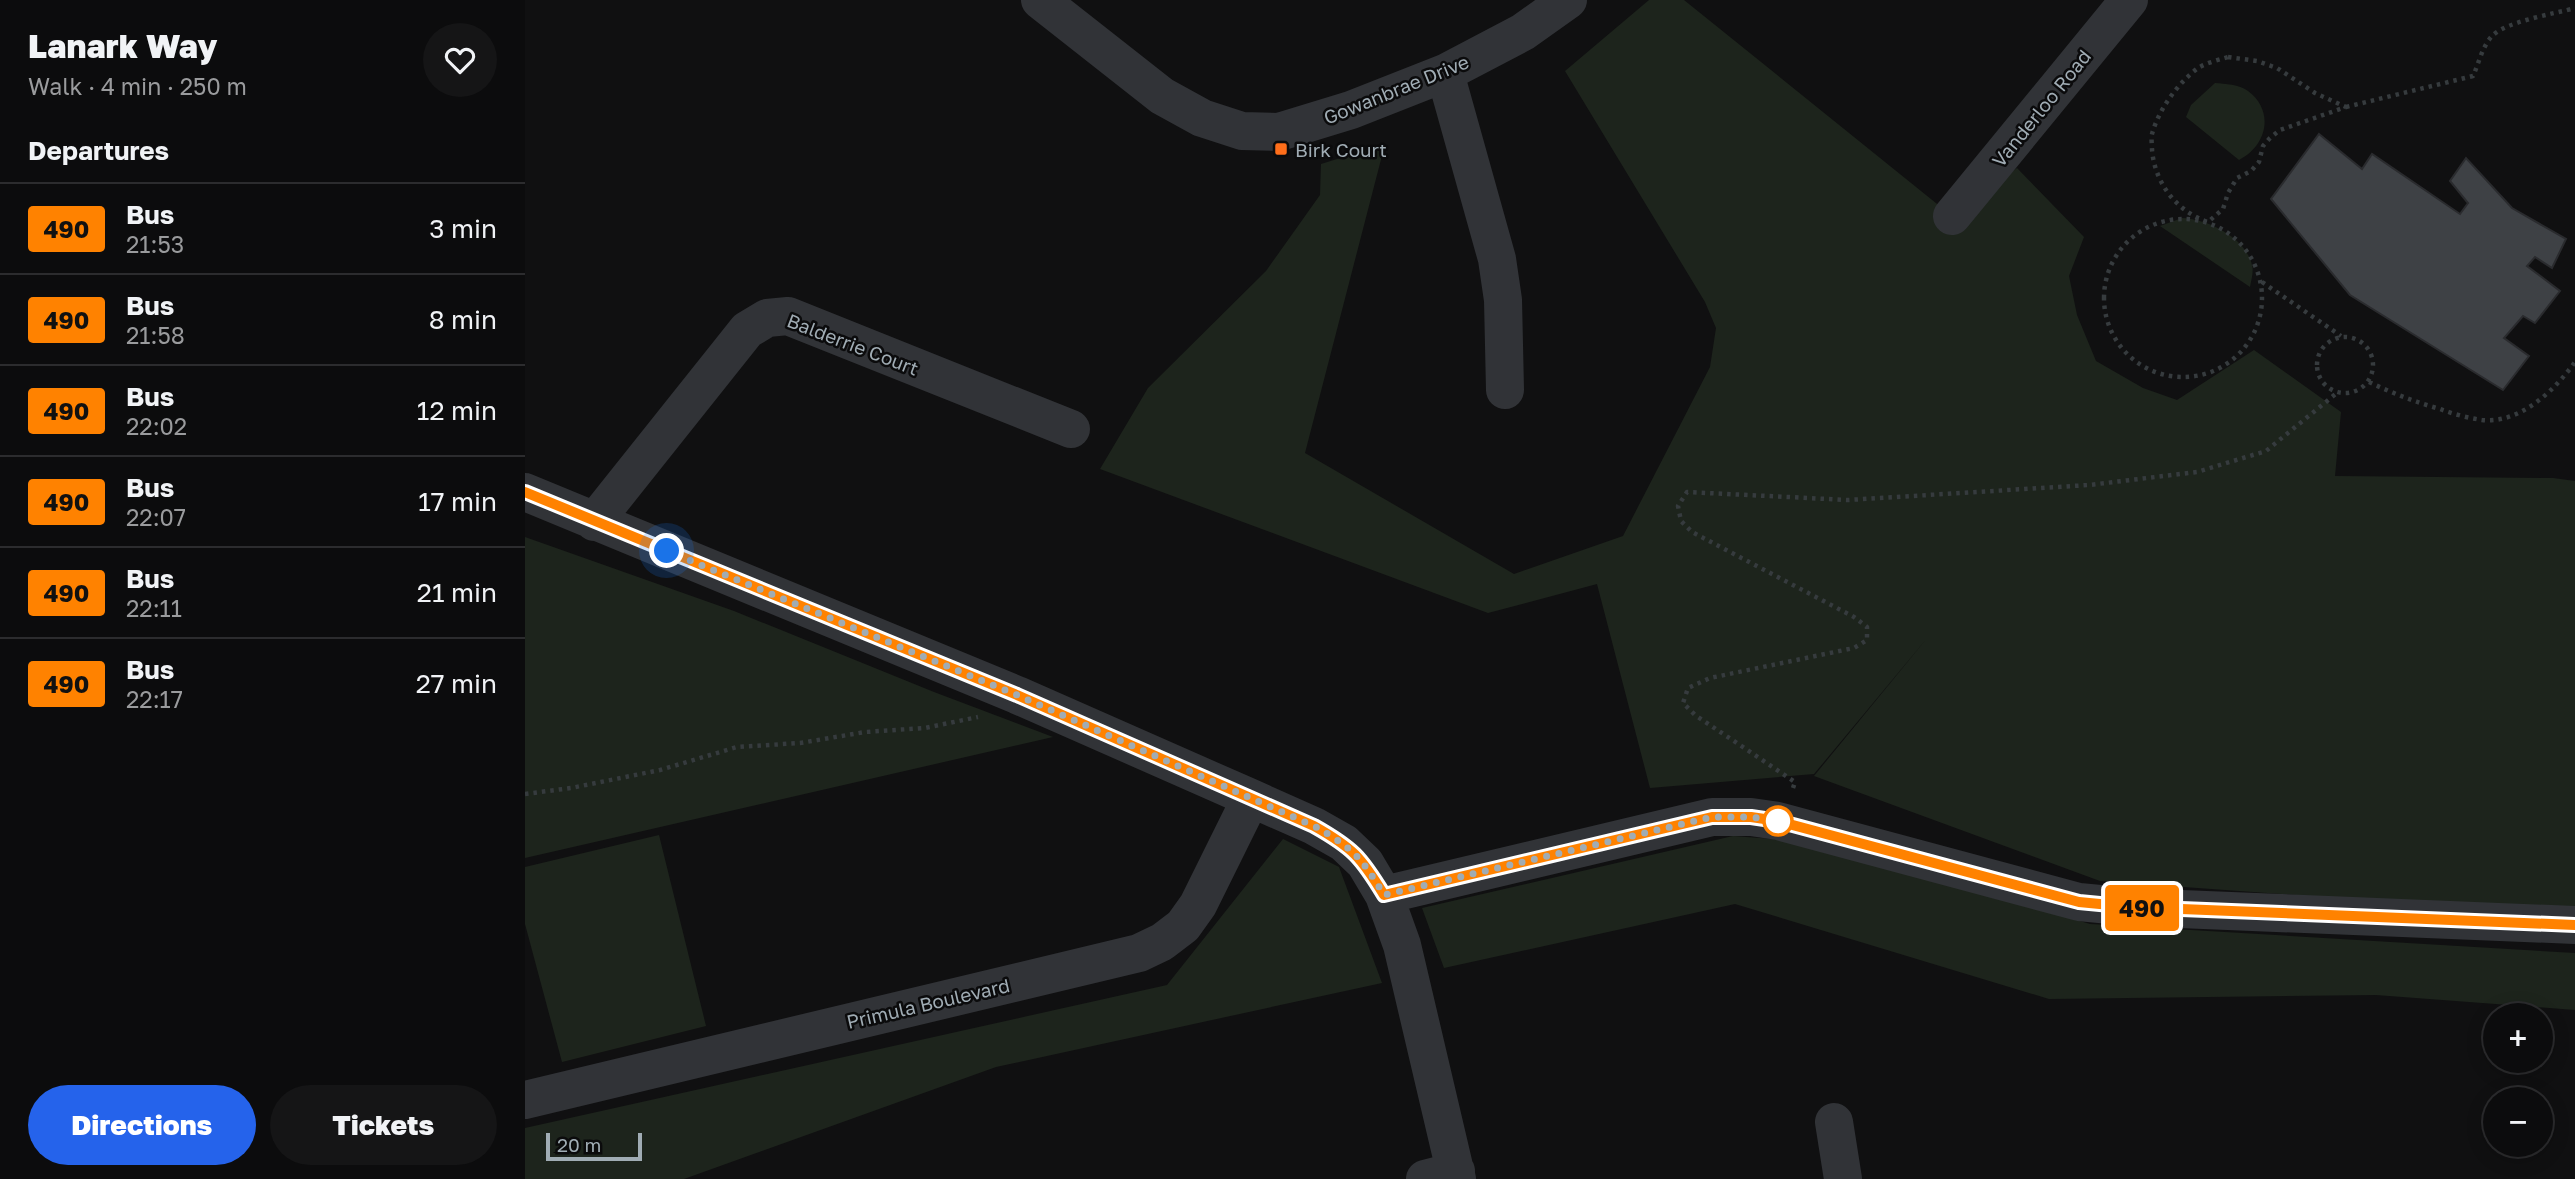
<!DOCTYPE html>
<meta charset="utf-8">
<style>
:root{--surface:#0c0c0d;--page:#151516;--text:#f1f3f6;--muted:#9a9b9d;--line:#2c2c2e;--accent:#2563eb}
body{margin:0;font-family:"Golos Text",sans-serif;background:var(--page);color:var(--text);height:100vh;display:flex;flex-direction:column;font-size:26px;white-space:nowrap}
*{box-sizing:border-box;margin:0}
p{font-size:23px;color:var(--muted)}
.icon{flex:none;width:38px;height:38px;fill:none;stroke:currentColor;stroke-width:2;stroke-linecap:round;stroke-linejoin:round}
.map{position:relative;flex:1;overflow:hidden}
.side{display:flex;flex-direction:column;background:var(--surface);width:525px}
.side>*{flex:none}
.badge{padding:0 14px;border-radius:5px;font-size:24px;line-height:46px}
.fabs{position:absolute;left:1958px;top:1003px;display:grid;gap:14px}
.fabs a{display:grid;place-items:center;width:70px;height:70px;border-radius:50%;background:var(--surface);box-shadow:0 4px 18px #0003,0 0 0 2px var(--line);font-size:35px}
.scale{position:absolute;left:21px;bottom:18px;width:96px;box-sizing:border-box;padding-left:7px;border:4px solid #a0acb4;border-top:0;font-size:19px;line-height:24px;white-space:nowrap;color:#a0acb4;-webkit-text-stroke:5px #0b0b0c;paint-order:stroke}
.you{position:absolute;width:35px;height:35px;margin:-18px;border:5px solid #fff;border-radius:50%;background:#1a73e8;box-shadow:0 0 0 10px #1a73e833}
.map>.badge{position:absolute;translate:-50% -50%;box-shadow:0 0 0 4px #fff}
h2{padding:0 28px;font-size:26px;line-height:63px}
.round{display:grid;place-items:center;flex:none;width:74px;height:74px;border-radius:37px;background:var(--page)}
.overview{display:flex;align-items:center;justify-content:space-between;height:119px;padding:0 28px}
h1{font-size:33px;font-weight:800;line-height:52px}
.primary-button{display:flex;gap:14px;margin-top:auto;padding:14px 28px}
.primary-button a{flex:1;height:80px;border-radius:42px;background:var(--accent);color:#fff;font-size:28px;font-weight:800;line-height:80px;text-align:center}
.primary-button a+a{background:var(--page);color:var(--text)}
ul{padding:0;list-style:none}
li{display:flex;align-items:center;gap:21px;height:91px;padding:0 28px;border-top:2px solid var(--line)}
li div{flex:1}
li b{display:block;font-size:26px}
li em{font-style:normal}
li .badge{min-width:77px;font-weight:700;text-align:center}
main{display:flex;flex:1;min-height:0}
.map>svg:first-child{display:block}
</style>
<main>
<section class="side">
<div class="overview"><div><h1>Lanark Way</h1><p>Walk · 4 min · 250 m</p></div><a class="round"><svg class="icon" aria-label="heart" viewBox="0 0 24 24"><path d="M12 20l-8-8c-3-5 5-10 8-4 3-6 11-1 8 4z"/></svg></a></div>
<h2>Departures</h2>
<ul>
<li><span class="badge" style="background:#ff8200;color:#111">490</span><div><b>Bus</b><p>21:53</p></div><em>3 min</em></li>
<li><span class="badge" style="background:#ff8200;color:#111">490</span><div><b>Bus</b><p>21:58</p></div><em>8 min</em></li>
<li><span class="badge" style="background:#ff8200;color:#111">490</span><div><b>Bus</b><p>22:02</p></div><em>12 min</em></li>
<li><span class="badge" style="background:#ff8200;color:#111">490</span><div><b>Bus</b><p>22:07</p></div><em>17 min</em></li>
<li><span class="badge" style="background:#ff8200;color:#111">490</span><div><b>Bus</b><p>22:11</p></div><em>21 min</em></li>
<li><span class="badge" style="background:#ff8200;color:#111">490</span><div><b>Bus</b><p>22:17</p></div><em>27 min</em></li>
</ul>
<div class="primary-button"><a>Directions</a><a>Tickets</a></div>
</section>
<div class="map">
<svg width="2050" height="1179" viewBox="0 0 2050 1179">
<rect width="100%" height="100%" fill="#101011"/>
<path fill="#1d241c" d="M1124,0H1159L1427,216L1492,168L1559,237L1544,276L1552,315L1571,361L1618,388L1652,400L1729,350L1816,412L1810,476L2028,478L2050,481V915L1575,881L1289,776L1403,637L1289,774L1125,788L1072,584L963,613L575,469L623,388L741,271L795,195L796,164L860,144L780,453L989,574L1098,536L1185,367L1191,328L1180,302L1040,71Z
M1690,83C1700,84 1714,84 1723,91C1750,111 1742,146 1714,160L1661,117L1666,105Z
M1657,218C1683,219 1721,238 1727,265C1729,271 1726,281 1725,287L1635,226Z
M0,537L209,611L409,692L528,737L0,858Z
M134,835L181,1026L37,1062L0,924V867Z
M1208,836L1277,841L1565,924L2050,953V1010L1851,995L1524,999L1210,904L919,968L897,908Z
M758,839L814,867L857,983L471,1067L159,1179H0V1128L642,985Z"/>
<path fill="#3e4145" stroke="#2a2b2e" stroke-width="2" d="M1794,134L1837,169L1847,154L1935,214L1943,203L1925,181L1941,158L1987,208L2041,239L2027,268L2010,257L2002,266L2035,291L2010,323L1998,316L1979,338L2004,356L1978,390L1825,295L1746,199Z"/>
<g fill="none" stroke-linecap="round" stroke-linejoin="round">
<path stroke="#363b3e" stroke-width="4.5" stroke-dasharray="3.5 5" stroke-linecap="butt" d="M1703,57L1732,61L1752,68L1790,93L1821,107L1755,130L1745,138L1738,146L1734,162L1726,171L1712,178L1703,193L1698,209L1683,222C1651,211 1630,183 1627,150C1627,145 1626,138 1627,134C1634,109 1653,83 1673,68C1681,63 1693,60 1703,57Z
M1821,107L1948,76C1954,63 1957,47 1967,36C1982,21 2029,14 2050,8
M1579 298a79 79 0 1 1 158 0a79 79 0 1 1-158 0Z
M1737,282L1816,336
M1792 365a28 28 0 1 1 56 0a28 28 0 1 1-56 0Z
M1844,382C1867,393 1890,402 1915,409C1928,414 1943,418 1957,420C1995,424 2030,390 2050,362
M1268,788L1270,782L1170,715L1158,703L1163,688L1185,678L1329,648L1342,640V627L1329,617L1167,532L1156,521L1153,506L1162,492L1323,500L1564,485L1672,472L1741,451L1813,392
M0,794L46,788L135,770L212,747L275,743L340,732L400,728L453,717"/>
<path stroke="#313337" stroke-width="38" d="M515,0L637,96L677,118L717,131L754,132L826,110L920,73L998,32L1043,0
M920,73L972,259L978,300L980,390
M1427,216L1604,0
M0,492L492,695L726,798L789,826L819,843L840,863L859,895L877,945L932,1179
M69,522L222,330L242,318L263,316L546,429
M859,895L1187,817H1226L1253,821L1554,902L1606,907L2050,925
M0,1100L614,953L637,942L658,926L673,905L726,798
M1309,1122L1318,1179
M900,1179L931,1171"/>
</g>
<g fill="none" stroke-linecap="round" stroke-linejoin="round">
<g stroke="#fff" stroke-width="16">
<path id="line" d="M0,492L492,695L789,826C828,848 836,857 859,895L1187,817H1226L1253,821L1554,902L1606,907L2050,925"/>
</g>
<use href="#line" stroke="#ff8200" stroke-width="10"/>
<path stroke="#a0acb4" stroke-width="7" stroke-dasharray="0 12.6" d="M142,551L492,695L789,826C828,848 836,857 859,895L1187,817H1226L1253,821"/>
</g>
<rect fill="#ff6e1a" stroke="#0b0b0c" stroke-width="2.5" x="749" y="142" width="14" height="14" rx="3.5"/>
<circle fill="#fff" stroke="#ff8200" stroke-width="3.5" cx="1253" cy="821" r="14"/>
<g text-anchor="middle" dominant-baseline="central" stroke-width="5" stroke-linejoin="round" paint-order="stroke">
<g font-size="19" fill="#a0acb4" stroke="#0b0b0c">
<text transform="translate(871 89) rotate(-22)">Gowanbrae Drive</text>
<text transform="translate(1516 108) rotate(-51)">Vanderloo Road</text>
<text transform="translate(328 344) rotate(21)">Balderrie Court</text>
<text transform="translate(403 1003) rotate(-13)">Primula Boulevard</text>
</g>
<g font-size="19" fill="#a0acb4" stroke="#0b0b0c" text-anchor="start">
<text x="770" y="149">Birk Court</text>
</g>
</g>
</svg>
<div class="fabs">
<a>+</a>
<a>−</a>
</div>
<div class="scale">20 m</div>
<div class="you" style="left:142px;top:551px"></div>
<b class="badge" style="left:1617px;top:908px;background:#ff8200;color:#111">490</b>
</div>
</main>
